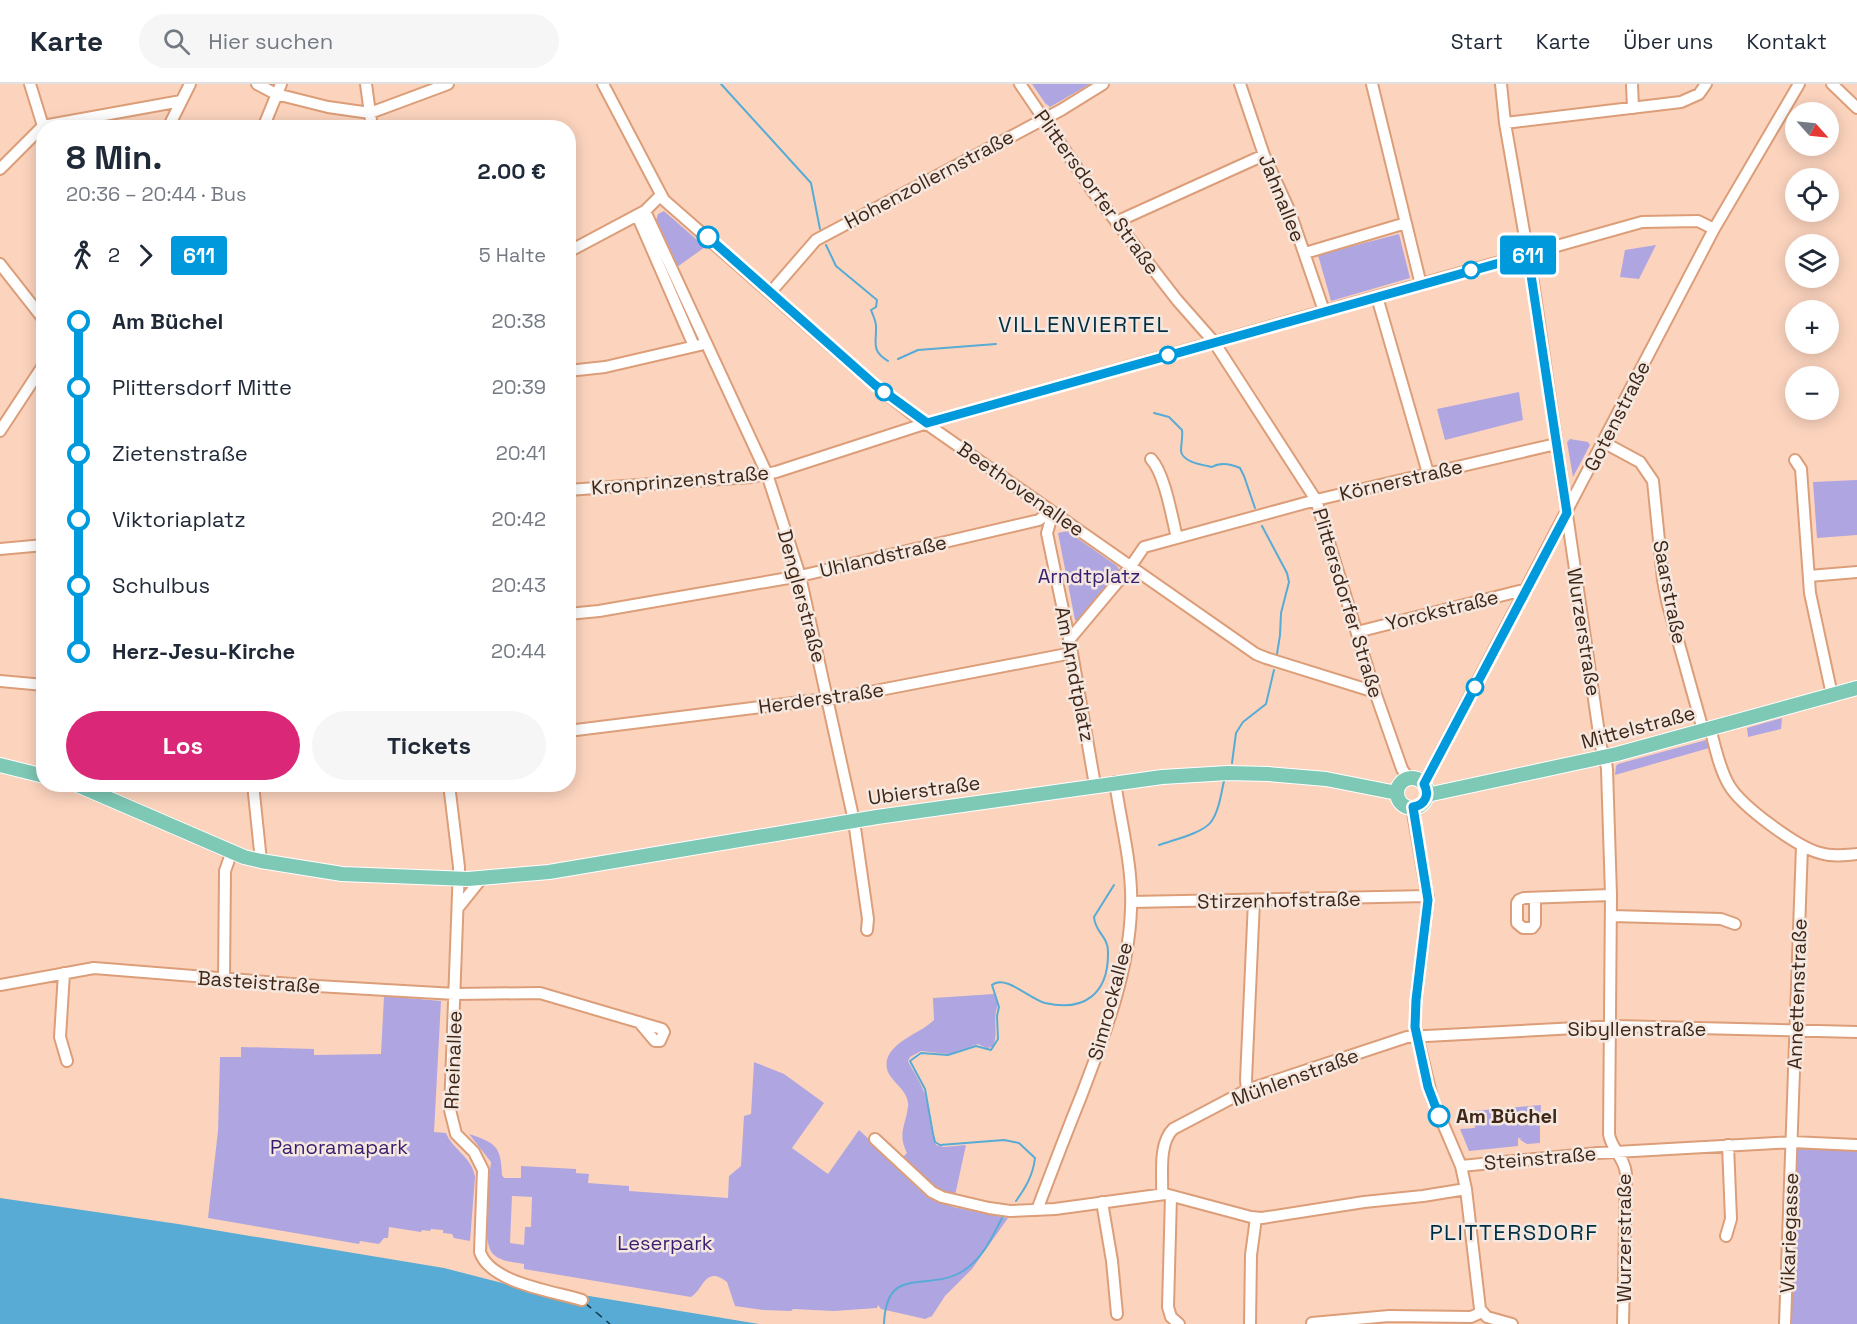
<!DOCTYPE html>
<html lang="de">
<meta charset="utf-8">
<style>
:root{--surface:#fff;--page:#f6f6f7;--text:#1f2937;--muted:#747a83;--line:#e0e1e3;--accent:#db2777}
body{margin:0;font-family:"Space Grotesk",sans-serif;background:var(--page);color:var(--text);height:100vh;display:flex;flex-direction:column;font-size:22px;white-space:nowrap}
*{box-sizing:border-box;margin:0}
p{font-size:20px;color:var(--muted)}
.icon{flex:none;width:33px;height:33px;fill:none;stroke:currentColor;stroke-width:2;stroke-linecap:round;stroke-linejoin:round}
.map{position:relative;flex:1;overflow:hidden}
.drawer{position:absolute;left:36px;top:36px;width:540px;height:672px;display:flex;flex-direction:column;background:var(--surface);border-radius:24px;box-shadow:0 3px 15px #0003}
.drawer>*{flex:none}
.badge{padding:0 12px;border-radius:4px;font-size:21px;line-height:39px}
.needle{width:39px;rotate:117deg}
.tools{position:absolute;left:1785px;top:18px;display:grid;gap:12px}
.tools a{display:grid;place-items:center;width:54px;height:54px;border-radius:50%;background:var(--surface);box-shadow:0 3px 15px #0003;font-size:30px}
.map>.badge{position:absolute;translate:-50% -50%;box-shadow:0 0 0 3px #fff}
.legs{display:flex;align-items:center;gap:9px;height:66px;padding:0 30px;font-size:20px}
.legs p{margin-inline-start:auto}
.summary{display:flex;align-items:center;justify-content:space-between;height:102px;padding:0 30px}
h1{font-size:33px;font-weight:700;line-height:45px}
.button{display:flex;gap:12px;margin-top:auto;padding:12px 30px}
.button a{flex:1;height:69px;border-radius:36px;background:var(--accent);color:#fff;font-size:24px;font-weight:700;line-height:69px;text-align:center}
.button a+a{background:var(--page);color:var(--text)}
ul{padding:0 30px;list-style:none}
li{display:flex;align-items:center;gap:21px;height:66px;font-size:22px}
li i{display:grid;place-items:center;width:9px;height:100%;margin:0 8px;background:currentColor}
li i::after{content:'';width:15px;height:15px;margin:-8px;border:4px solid;border-radius:50%;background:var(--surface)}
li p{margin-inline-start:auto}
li:first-child i{background:linear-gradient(#0000 50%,currentColor 0)}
li:last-child i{background:linear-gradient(currentColor 50%,#0000 0)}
header{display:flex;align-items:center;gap:36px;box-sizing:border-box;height:84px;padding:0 30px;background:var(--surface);border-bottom:2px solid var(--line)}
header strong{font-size:28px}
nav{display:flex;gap:33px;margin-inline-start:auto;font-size:21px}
.search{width:420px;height:54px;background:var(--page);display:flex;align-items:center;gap:15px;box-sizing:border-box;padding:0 21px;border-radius:33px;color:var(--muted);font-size:22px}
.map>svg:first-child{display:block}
</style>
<header>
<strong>Karte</strong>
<div class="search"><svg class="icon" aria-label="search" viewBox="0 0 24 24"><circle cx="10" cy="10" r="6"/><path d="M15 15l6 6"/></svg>Hier suchen</div>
<nav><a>Start</a><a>Karte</a><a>Über uns</a><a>Kontakt</a></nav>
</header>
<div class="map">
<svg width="1857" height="1240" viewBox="0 0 1857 1240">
<rect width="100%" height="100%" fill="#fcd4be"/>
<path fill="#afa5e1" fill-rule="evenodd" d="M1032,0H1090L1050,23L1045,19Z
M664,127L705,163L677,183L656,137L658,130Z
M1399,150L1410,194L1331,217L1318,171Z
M1656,161L1639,195L1620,193L1625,166Z
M1519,308L1523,336L1445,356L1437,325Z
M1570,355L1588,358L1590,361L1573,393L1567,358Z
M1857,396V451L1817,454L1813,398Z
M1067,447L1117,482L1120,487L1078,538L1075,536L1058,449Z
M1782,634L1781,645L1748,653L1747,644Z
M1706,656L1709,664L1615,691L1616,682L1618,680Z
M994,910L998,921C992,934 999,949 993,963L987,964L978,960L949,970L921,967L910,973L908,977C914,989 923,1001 926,1015C931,1030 929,1046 936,1061L944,1063L966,1061L954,1116L935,1109L901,1075L907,1069C899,1052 903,1046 907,1029C907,1028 909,1020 908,1019C907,1006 893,999 888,988C878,961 921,950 934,936L933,914Z
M384,912L441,917L434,1048L446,1049C453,1066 472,1073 475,1093L470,1157L454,1154L452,1150L443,1149V1146L431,1145L430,1147L422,1146L421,1148L389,1143L388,1154H384L379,1160L360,1157L359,1160L208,1134L218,1047L220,973H241V963L314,965V971L381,970Z
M754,978L784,990L824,1019L792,1064L828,1090L859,1046L931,1113L953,1123L1008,1134L972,1185L945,1212L932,1232L925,1235L881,1225L878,1221L877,1224L834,1227L793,1225L791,1227L763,1226L735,1222L727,1198C705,1181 704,1205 691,1213L524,1185V1180C514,1178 501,1178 493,1170C480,1156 489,1098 491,1078L469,1050C495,1059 501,1061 502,1091L504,1094H521V1082L576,1085V1089L589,1090L588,1099L629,1102V1107L728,1114L729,1092L741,1082L744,1032L751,1030ZM512,1112L532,1113L531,1143H525L524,1161L510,1159Z
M1541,1021L1540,1036L1517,1039L1540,1037V1059L1527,1060L1519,1055L1522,1054H1518V1062L1469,1067L1460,1045L1475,1044L1473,1027Z
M1796,1063L1857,1065V1240H1788Z"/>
<path fill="#57abd4" d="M0,1114L178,1140L444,1184L580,1219L583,1211L759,1240H0Z"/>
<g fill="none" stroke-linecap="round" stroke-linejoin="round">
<path stroke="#57abd4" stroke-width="2" d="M721,0L811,99L820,145
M826,161L836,182L877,216L876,223L871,226C873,231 875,235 876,241C877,258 870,266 888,277
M898,275L918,266L996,260
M1154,329L1169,333L1182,346C1183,353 1181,360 1181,367C1182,378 1203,381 1212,383C1220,378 1231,380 1240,384L1244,392L1255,424
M1262,442L1287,489L1289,498L1281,529L1280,551L1277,570
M1232,679L1236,649L1243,638L1266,620L1274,586
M1159,761C1173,756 1203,749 1211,738C1219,727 1221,710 1224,697
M1016,1117C1026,1103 1033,1091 1035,1074L1019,1059L1004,1056L940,1061L935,1058L933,1050L925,1005L910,977L921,969L948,971L976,962L991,966L998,955L997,932L999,923L992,901C1005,890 1030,915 1045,919C1084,928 1108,910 1108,870C1109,852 1095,849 1094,833L1114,801
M884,1240C886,1179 928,1209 963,1187C982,1175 992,1154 1002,1134"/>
<path stroke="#13394a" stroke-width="1.5" stroke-dasharray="8 6" stroke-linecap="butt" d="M585,1219L610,1240"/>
<g stroke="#dc9e79" stroke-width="14">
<path id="minor" d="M30,0L43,42
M257,0L276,10L328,23L370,29L448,0
M366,0L372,44
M603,0L664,116L875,301L911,329L1256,570L1266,574L1375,608
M1020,0L1094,109L1177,216L1214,258L1316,416L1375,608L1402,685L1408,694
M1240,0L1264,71L1290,128L1324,227
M1372,0L1421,201
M1501,0L1505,39L1534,205L1601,663L1605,673L1607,685L1611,811L1609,1050C1611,1065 1625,1074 1626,1090L1623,1240
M1632,0L1633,24
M1832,0L1857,24
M1505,39L1681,18L1699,10L1706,0
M168,44L190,0
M263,44L281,0
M0,85L43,42L181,17
M645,127L767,390L800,492L854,737L868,835L867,846
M637,131L694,262
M1116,138L1264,71
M568,168L645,127L661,111
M1305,169L1406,139
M0,180L44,236
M770,209L816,156L1061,26L1103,0
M1377,213L1428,389
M568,287L605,283L700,261
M0,347L44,280
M1603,358L1640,378L1653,397L1663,496L1667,517L1703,646
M1151,375C1165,390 1172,434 1177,454
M1795,376L1801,385L1810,509L1832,611
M568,406L751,393L776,388L927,339L1642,138L1698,137L1714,145
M1053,428L1047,449L1072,569L1095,701
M0,465L44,461
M1809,492L1857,488
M568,530L599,527L800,492L1039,436L1050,427
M1357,548L1527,505
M1069,556L1131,482L1144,463L1316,416L1556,360
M0,597L44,601
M1710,644C1715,662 1719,684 1729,701C1741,722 1797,763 1820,769C1832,773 1845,771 1857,770
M568,647L817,616H828L1072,569
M253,700L261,777
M449,700L459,783L450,1026L456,1050L474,1068L483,1086L480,1168C490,1199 553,1207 582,1216
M1424,700L1714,145L1799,0
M1412,723L1428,816L1416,916L1415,943L1432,1014L1461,1082L1466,1105L1480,1225L1487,1233L1512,1240
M1535,814V840L1532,844H1523L1517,839V819L1519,816L1524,814L1611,811
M1131,818L1428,812
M458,824L482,794
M1612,832L1721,835L1735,840
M64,889L60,953L67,977
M224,895L225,787L232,767
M0,901L94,884L317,902L455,910L540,909L662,945L664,948L660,957H655L639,938
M1247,1006L1246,996L1254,817
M875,1055L932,1108L942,1113L989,1124L1010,1127L1055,1125L1165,1110L1251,1133L1262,1134L1364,1118L1423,1112L1466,1105
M1461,1082L1598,1069L1792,1058L1857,1061
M1162,1110C1163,1091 1158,1060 1173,1045L1247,1006L1407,953L1615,942L1857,948
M1171,1112L1168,1223L1171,1233L1179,1240
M1102,1118L1112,1177L1117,1230
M1037,1126C1051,1089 1065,1052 1080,1015C1103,955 1129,890 1131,825C1133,783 1121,740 1115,698
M1726,1152L1731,1135L1728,1061
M1312,1239L1389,1232L1471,1233L1482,1228
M1250,1240L1251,1171L1256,1134
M1785,1240L1802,762"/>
</g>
<g stroke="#fff" stroke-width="16">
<path id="major" d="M0,681L44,692
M1397 709a15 15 0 1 1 30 0a15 15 0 1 1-30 0Z
M75,700L244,773L261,777L342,790L468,795L549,788L877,733L1162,693L1228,689L1268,690L1326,695L1397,709
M1427,711L1617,670L1857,604"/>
</g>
<use href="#minor" stroke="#fff" stroke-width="10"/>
<use href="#major" stroke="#7ec8b6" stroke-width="14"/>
</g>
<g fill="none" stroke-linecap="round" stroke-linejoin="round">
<g stroke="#fff" stroke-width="14">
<path id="line-1" d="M708,153L875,301L927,339L1528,171L1567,429L1424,700C1430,711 1425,721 1413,723L1428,816L1416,916L1415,943L1428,1003L1439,1032"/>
</g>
<use href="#line-1" stroke="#0099dc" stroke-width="9"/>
</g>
<g fill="#fff" stroke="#0099dc" stroke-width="3">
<circle cx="708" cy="153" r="10"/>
<circle cx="1471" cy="186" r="8"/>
<circle cx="1168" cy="271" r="8"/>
<circle cx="884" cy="308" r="8"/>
<circle cx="1475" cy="603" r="8"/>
<circle cx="1439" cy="1032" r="10"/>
</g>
<g text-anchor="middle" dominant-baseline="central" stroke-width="5" stroke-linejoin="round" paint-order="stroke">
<g font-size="20" fill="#3f2718" stroke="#f5e8e0">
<text transform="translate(929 95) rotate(-28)">Hohenzollernstraße</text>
<text transform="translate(1097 108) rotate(54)">Plittersdorfer Straße</text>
<text transform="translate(1282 114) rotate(68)">Jahnallee</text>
<text transform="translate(1617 332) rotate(-63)">Gotenstraße</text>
<text transform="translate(680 396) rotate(-5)">Kronprinzenstraße</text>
<text transform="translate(1401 396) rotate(-13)">Körnerstraße</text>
<text transform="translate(1021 405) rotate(35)">Beethovenallee</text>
<text transform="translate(883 472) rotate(-13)">Uhlandstraße</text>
<text transform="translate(1670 508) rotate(79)">Saarstraße</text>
<text transform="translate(802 512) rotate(75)">Denglerstraße</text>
<text transform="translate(1348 519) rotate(73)">Plittersdorfer Straße</text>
<text transform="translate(1442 526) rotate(-14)">Yorckstraße</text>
<text transform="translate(1584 548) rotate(81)">Wurzerstraße</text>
<text transform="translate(1075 590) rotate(79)">Am Arndtplatz</text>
<text transform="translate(821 614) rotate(-8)">Herderstraße</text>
<text transform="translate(1638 643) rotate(-15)">Mittelstraße</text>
<text transform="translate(924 706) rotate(-8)">Ubierstraße</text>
<text transform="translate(1279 816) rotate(-1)">Stirzenhofstraße</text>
<text transform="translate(259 898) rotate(4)">Basteistraße</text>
<text transform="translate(1797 910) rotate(-88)">Annettenstraße</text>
<text transform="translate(1110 917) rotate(-75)">Simrockallee</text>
<text x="1637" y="945">Sibyllenstraße</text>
<text transform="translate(453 976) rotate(-88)">Rheinallee</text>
<text transform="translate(1295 993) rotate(-20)">Mühlenstraße</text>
<text transform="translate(1540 1074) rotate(-5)">Steinstraße</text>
<text transform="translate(1789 1149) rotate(-88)">Vikariegasse</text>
<text transform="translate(1624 1154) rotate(-90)">Wurzerstraße</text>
</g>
<g font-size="20" fill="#381e6f" stroke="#f5e8e0">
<text x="1089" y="492">Arndtplatz</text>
<text x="339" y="1063">Panoramapark</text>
<text x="665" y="1159">Leserpark</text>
</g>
<g font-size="20" font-weight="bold" fill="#3f2718" stroke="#f5e8e0" text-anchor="start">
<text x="1456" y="1032">Am Büchel</text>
</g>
<g font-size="22" letter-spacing="1.5" fill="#002f43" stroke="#f5e8e0">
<text x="1084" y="240">VILLENVIERTEL</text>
<text x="1514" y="1148">PLITTERSDORF</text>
</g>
</g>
</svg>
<div class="tools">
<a><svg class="needle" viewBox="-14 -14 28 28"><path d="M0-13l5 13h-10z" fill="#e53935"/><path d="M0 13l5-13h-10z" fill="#747a83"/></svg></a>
<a><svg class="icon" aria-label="locate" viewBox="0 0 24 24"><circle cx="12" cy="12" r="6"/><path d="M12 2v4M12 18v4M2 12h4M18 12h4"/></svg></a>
<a><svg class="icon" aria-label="layers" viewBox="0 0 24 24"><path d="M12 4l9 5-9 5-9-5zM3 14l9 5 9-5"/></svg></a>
<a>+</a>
<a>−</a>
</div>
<b class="badge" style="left:1528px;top:171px;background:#0099dc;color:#fff">611</b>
<section class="drawer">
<div class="summary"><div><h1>8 Min.</h1><p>20:36 – 20:44 · Bus</p></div><b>2.00 €</b></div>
<div class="legs"><svg class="icon" aria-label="walk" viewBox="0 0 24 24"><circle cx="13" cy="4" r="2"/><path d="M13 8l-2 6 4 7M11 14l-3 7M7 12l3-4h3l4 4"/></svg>2<svg class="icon" aria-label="forward" viewBox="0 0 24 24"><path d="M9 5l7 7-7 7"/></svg><b class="badge" style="background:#0099dc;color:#fff">611</b><p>5 Halte</p></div>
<ul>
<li><i style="color:#0099dc"></i><b>Am Büchel</b><p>20:38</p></li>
<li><i style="color:#0099dc"></i><span>Plittersdorf Mitte</span><p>20:39</p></li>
<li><i style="color:#0099dc"></i><span>Zietenstraße</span><p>20:41</p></li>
<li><i style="color:#0099dc"></i><span>Viktoriaplatz</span><p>20:42</p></li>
<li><i style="color:#0099dc"></i><span>Schulbus</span><p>20:43</p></li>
<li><i style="color:#0099dc"></i><b>Herz-Jesu-Kirche</b><p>20:44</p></li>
</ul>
<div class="button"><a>Los</a><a>Tickets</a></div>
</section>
</div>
